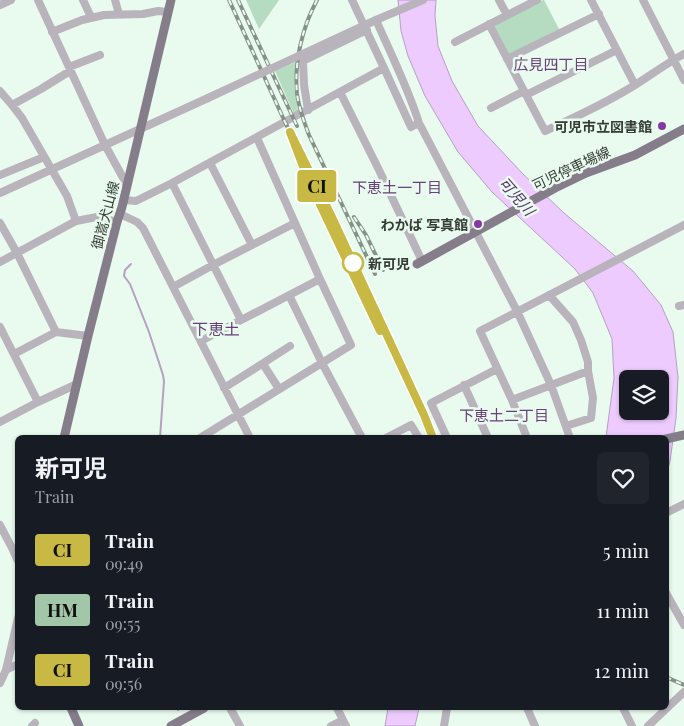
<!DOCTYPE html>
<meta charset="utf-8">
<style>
:root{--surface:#171b24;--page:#20242c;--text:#f1f3f6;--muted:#9ea1a6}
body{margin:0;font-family:"Playfair Display","Noto Sans JP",serif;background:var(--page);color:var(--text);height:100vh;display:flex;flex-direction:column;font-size:19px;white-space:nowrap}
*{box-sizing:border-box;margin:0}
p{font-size:16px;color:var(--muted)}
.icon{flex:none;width:28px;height:28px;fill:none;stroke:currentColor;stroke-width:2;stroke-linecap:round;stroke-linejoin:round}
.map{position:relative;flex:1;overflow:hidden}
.sheet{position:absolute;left:15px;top:435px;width:654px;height:275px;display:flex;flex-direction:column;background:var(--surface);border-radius:8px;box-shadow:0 1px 4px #0004}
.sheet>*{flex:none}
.badge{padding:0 10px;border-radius:4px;font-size:18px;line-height:32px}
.controls{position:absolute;left:619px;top:370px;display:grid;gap:10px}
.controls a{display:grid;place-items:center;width:50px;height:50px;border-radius:8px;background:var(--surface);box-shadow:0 1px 4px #0004;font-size:25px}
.map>.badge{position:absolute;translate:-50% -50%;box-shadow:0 0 0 2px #fff}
.round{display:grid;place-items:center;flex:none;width:52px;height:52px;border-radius:8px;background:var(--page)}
.headline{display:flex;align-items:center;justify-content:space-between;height:85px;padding:0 20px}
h1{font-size:24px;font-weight:700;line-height:38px}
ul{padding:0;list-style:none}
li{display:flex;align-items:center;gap:15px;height:60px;padding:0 20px}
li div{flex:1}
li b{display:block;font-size:19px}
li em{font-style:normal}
li .badge{min-width:55px;font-weight:700;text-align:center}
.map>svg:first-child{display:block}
</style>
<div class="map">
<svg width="684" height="726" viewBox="0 0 684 726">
<rect width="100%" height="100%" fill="#e9fbee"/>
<path fill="#b5dcc0" d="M246,0H279L259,29Z
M543,0H544L560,31L508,56L492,26Z
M296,62L294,87L298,111L294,114L275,71Z"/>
<path fill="#edcbfe" stroke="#b6a0c2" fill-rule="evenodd" d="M398,0H436L435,16L438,46L452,81L478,126L523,174L564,213L633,271L661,305L673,332L678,377L676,418L670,461L666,477V438L606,437L614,378L612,339L593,293L575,269L492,192L458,152L425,96L408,56L401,31ZM628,379H660V411H628Z
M388,708H419L415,726H385Z"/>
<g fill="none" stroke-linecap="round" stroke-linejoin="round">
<path stroke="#b6a0c2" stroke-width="2" d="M131,264L125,270L124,276L130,284L149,332L163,375L164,381L160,438
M176,708L178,710"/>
<path stroke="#b9b4bc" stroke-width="8" d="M38,0L105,145L127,185
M83,0L91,17
M115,0L119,14
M352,0L384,68L411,127L419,123
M423,0L376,20C391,54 408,88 419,123L517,311L551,385L570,438
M499,0L507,15
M591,0L635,85
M643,0L684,80
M0,5L11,0
M489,24L545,131C576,117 606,103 635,85C651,75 667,63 684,54
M52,32L82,20L104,15L143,14L158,11L168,12
M455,42L537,0
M507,59L599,14
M69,67L100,55
M0,91L12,105L22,118L67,196L76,221
M340,92L379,170L422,261
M526,95L617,50
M12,105L41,89L70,71
M491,108L524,91
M308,110L304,85L303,61L367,30
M210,163L252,245
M0,175L44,157
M172,183L241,320
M0,193L208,98
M124,200L136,201L172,183L384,68
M120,214L137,222L143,228L250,438
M0,223L17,253L56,332L88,336
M0,262L76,221L97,217L117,222
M173,287L213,265L295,223
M289,295L322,363L362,438
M549,295L573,322L581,340L588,362V371L593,398L591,418L566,426
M679,306L684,305
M0,327L38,402
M201,341L320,279
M14,354L56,332
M263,364L279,389
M464,385L488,438
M224,388L290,346
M512,400L588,371
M0,422L38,402L77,384
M200,438L351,345L320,279L257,138
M386,438L411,425L419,438
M447,438L431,403L497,369
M527,438L512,400L480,331L684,225
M666,513L684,504
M0,525L12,548L18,561
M666,593L684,625
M6,670L18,664
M0,683L6,670L18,618
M230,708L240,726
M337,708L346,726
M527,708L535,726
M623,708L632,726
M32,726L35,723
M331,726L343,720
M444,726L447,708
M648,726L684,692"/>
<path stroke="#867d8b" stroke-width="9" d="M417,264L555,188L586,173L635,155L684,129
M64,438L88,336L117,222L122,207L171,0
M666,439L684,435
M71,708L79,726
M171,726L204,708"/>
<g stroke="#869288" stroke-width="4">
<path id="rail" d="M229,0L285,122L331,215L424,415L434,438
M238,0L297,126
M317,0C302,28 294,62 297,94C299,108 304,122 309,135L375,274
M354,217L366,235L383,270
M666,677L684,685"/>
</g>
<use href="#rail" stroke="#e9fbee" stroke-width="2" stroke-dasharray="5.5" stroke-linecap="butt"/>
<path stroke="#b9b4bc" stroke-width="8" d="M208,98L376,20"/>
</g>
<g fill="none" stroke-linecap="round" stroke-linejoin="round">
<g stroke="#fff" stroke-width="11">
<path id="line" d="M380,331L307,177L290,132L331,215L424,415L433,438"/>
</g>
<use href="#line" stroke="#c7b944" stroke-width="8"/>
</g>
<g fill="#8737a7" stroke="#e9fbee" stroke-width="2">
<circle cx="662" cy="126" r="5"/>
<circle cx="478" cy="224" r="5"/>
</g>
<circle fill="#fff" stroke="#c7b944" stroke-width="2.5" cx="353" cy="263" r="10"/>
<g text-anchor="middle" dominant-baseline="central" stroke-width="5" stroke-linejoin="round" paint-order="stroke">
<g font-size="14" font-weight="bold" fill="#353c36" stroke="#e9fbee" text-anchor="end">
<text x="652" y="126">可児市立図書館</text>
<text x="468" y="224">わかば 写真館</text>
</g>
<g font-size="14" fill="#353c36" stroke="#e9fbee">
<text transform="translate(571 168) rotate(-25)">可児停車場線</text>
<text transform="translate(105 215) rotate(-75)">御嵩犬山線</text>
</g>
<g font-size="14" font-weight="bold" fill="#353c36" stroke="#e9fbee" text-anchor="start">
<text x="368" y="263">新可児</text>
</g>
<g font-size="15" fill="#68417a" stroke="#e9fbee">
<text x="551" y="64">広見四丁目</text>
<text x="397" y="187">下恵土一丁目</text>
<text x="504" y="415">下恵土二丁目</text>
</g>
<g font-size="15" font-style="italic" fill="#5a306c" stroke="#e9fbee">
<text transform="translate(517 196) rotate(49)">可児川</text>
</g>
<g font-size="16" fill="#68417a" stroke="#e9fbee">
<text x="216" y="328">下恵土</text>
</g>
</g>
</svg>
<div class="controls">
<a><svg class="icon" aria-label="layers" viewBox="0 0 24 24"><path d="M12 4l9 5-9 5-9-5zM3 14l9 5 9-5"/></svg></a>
</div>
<b class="badge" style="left:317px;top:186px;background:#c7b944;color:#111">CI</b>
<section class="sheet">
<div class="headline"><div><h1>新可児</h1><p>Train</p></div><a class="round"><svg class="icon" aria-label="heart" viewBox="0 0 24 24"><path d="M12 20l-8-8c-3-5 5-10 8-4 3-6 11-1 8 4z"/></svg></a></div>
<ul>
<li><span class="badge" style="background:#c7b944;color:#111">CI</span><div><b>Train</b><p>09:49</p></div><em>5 min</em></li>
<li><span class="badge" style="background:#a2c7a8;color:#111">HM</span><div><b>Train</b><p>09:55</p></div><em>11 min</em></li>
<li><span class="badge" style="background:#c7b944;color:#111">CI</span><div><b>Train</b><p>09:56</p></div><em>12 min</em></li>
</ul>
</section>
</div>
